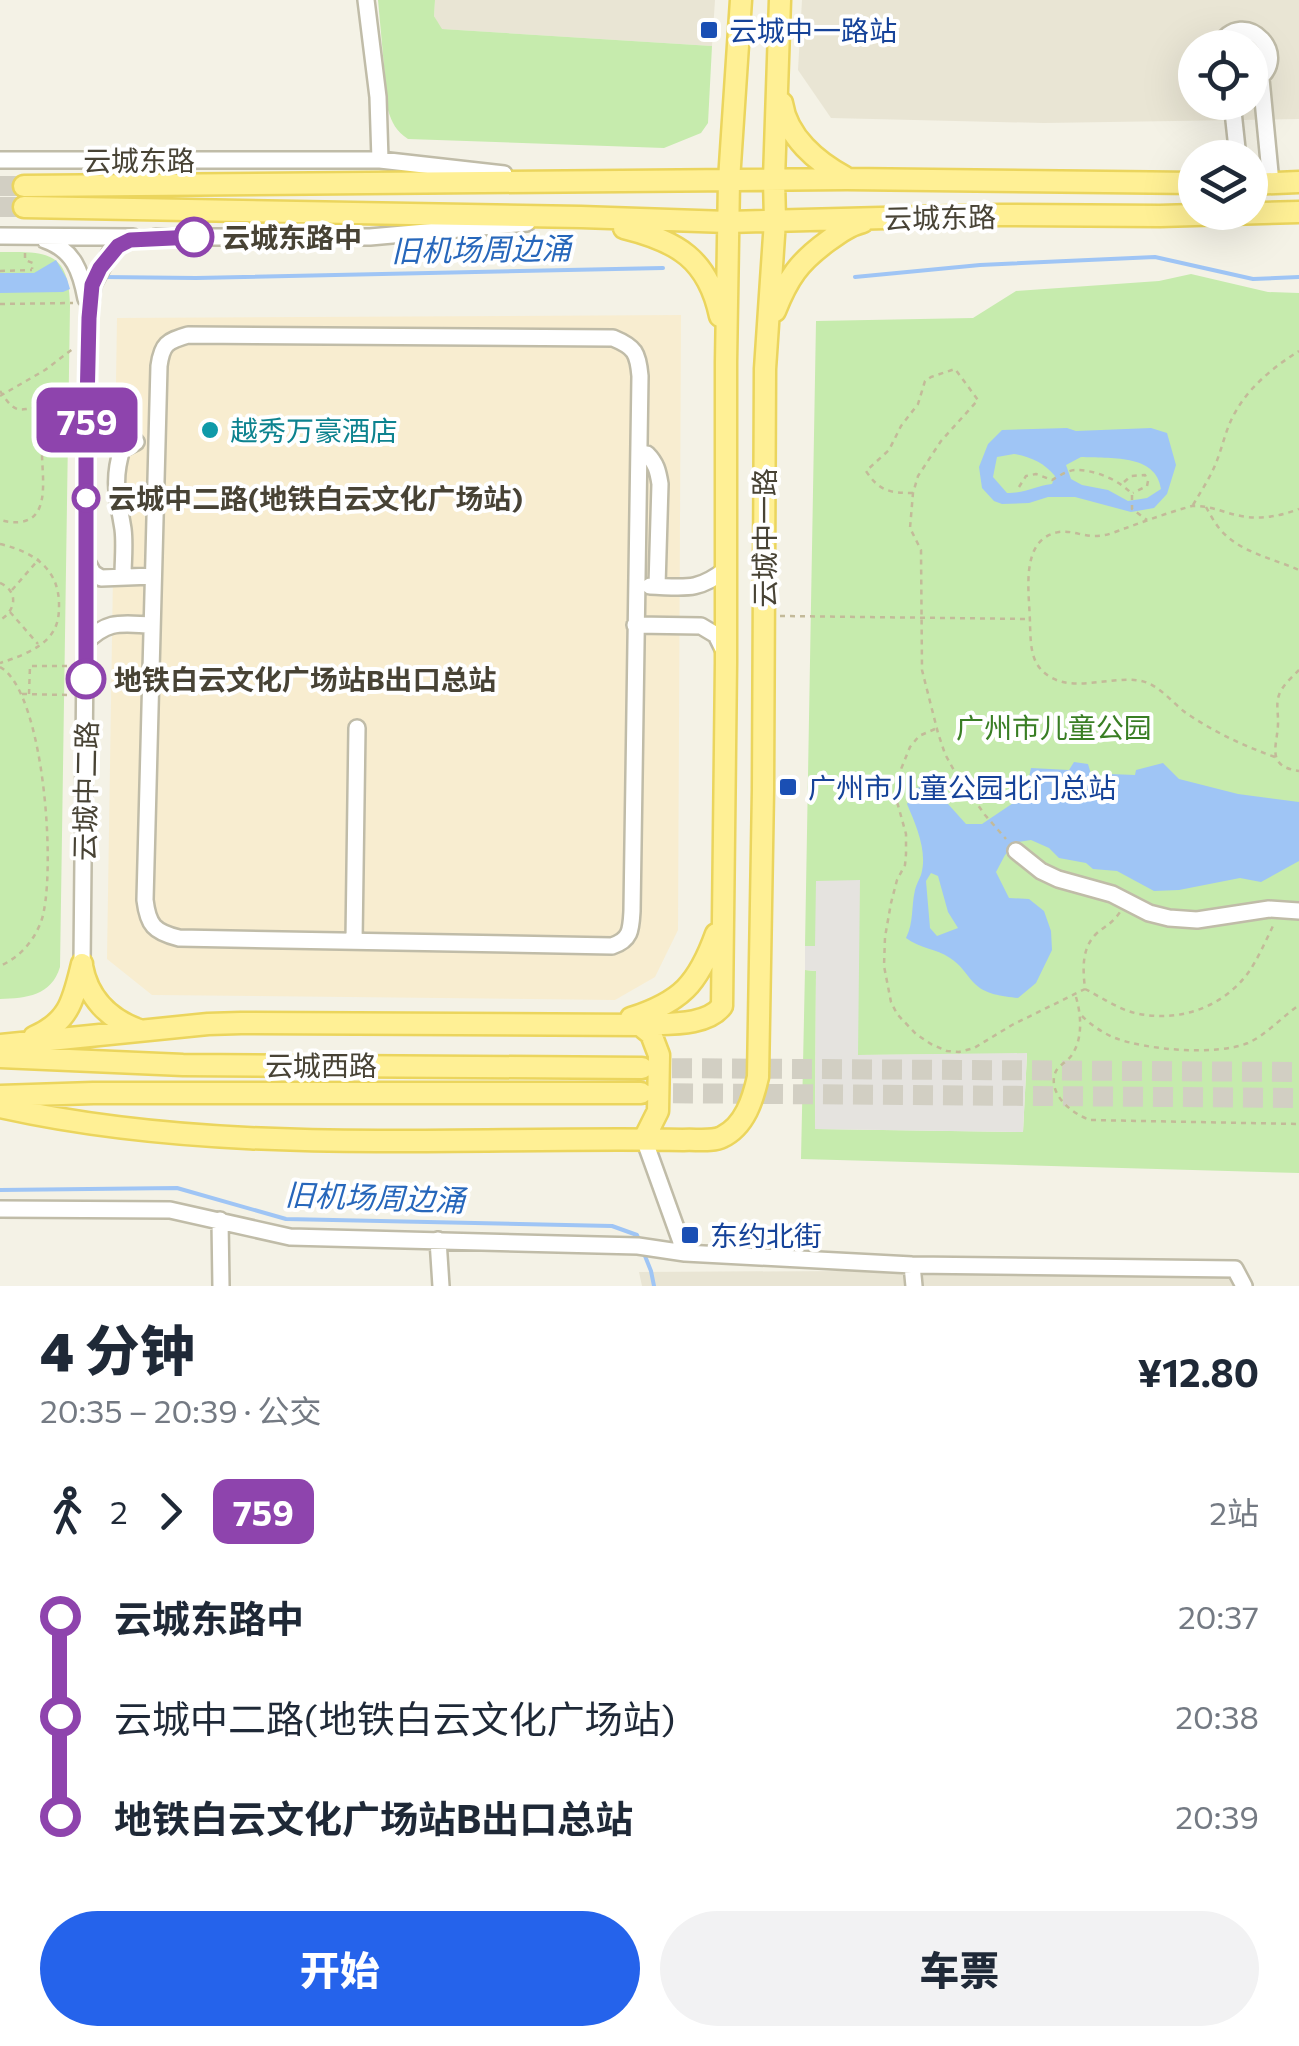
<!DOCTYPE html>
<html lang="zh">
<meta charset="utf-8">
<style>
:root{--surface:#fff;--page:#f2f2f3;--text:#1f2937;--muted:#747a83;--accent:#2563eb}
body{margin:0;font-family:Commissioner,"Noto Sans SC",sans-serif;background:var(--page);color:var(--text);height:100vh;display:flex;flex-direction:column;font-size:38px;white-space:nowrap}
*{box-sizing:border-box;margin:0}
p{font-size:32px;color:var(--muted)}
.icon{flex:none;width:55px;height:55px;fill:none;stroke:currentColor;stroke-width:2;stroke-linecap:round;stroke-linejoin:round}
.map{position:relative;height:1286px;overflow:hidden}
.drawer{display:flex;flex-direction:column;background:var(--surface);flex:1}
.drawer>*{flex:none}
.badge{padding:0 20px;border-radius:15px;font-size:35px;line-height:65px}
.controls{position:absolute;left:1178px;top:30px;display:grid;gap:20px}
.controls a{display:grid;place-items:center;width:90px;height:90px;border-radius:50%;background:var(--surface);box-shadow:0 10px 40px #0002;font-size:50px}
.map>.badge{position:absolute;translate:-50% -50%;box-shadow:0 0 0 5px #fff}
.legs{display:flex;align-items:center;gap:15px;height:110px;padding:0 40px;font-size:32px}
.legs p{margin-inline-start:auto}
.head{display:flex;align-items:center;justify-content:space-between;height:170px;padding:0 40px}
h1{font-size:55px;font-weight:800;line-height:75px}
.button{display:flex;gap:20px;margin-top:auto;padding:20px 40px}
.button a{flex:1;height:115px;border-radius:60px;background:var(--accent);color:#fff;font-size:40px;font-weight:800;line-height:115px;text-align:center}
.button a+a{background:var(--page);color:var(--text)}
ul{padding:0 40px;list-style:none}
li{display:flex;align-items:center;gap:35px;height:100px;font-size:38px}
li i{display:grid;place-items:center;width:15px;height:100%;margin:0 12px;background:currentColor}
li i::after{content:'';width:25px;height:25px;margin:-12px;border:8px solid;border-radius:50%;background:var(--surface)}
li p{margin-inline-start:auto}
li:first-child i{background:linear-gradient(#0000 50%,currentColor 0)}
li:last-child i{background:linear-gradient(currentColor 50%,#0000 0)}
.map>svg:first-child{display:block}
</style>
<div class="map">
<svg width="1299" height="1286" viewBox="0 0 1299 1286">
<rect width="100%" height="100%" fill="#f4f2e6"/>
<path fill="#e9e5d4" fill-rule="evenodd" d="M435,0H715L712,46L441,29L434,16Z
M802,0H1299V119L1044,123L831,118L798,70ZM1195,48H1250V102H1195Z
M1235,1269L1243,1286H642L639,1272Z"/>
<path fill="#f8edd0" d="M681,315L678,930L655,977L615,1000L152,995L107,959L117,318Z"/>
<path fill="#c6ebad" d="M378,0H435L434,16L442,29L712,46L708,123L701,133L664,148L408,139C396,131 392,123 388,110Z
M0,252C46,252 69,250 70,305L60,967C51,996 27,998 0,999Z
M1191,274L1268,292L1299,293V1173L801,1159L805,970L816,971L815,1129L1023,1132L1027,1054L857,1055L815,947L805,946L816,321L973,318L1016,291L1159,281Z"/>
<path fill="#e5e3df" d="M860,880L858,1055L1027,1053L1023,1132L815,1129L816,971L805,970V946H815L816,881Z"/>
<path fill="#9fc5f5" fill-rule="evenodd" d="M56,260L67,279L70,289L63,292L0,293V273H34Z
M1067,428L1076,431L1151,428L1167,433L1176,465L1167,494L1154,508L1131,512L1075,497H1048L1029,503L1002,504L994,501L982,488L979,467L988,444L1002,430ZM1014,454C1031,457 1044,463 1055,476L1052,484C1035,486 1026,493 1007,493L993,477L997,457ZM1081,457C1109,459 1156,453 1161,489L1147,498L1128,501L1108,490L1082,485L1071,479L1066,465Z
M1074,762L1088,764L1093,781L1100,784L1107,780L1110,774L1135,775L1136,770L1163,763L1179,779L1238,794L1299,802V861L1261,882L1240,878L1179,890L1154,891L1117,871L1093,869L1086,863L1059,858L1049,848L1031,840L1018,842L1005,855L996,872L1009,898L1029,899L1044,911L1051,931L1052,950L1036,983L1018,998C1002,996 985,995 973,982C966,974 960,964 950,958C936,948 920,949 906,938C914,922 911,907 915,890C916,885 919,880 921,875C928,852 916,825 907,804L916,788L931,785L966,824H982L1025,795L1031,768L1069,770ZM931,873L938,876L948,912L958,928L937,936L930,928L926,881Z"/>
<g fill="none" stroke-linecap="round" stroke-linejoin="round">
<path stroke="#9fc5f5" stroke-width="4" d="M102,277L196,278L663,268
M855,277L980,265L1155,257L1253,279L1299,277
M0,1190L177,1188L286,1219L612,1226L637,1235L640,1242
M643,1251L651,1271L654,1286"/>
<path stroke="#d2cfc3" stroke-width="20" stroke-dasharray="20 10" stroke-linecap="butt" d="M0,186H24
M0,207H24
M642,1068L1299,1072
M643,1093L1299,1098"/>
<g stroke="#c0bca8" stroke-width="20">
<path id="minor" d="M366,0L378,97L380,160
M1218,48C1243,0 1299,62 1250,83
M1261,79L1271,183
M1232,102L1238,158
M0,160H380L504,174
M0,236L133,237
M156,237H370L527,223
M45,240C74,250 81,272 86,299
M188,335L613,338C635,347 638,353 640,376L632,911C631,929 631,940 612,946L179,938C154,932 148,925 145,900L159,366C162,344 167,341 188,335Z
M647,454C656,463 658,471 660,484L657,586
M86,560L93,573L101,578L153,576
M123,577C123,561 125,544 123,529C118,498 112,481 122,449L136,442
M650,586C684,587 697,592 725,570
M635,625L701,626L716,635L724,651
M86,642C109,619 122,624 152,625
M1016,851L1041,871L1058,879L1112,894L1149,913L1169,918L1197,920L1269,909L1299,911
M354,941L357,728
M82,964L87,449L89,318L93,285L110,253L118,245L129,240L162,237
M0,1209L170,1210L290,1237L638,1246L685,1253L644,1139
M220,1220L221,1286
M438,1240L441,1286
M685,1253L912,1265L1235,1269L1244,1286
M912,1265L914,1286"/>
</g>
<g stroke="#ebd55d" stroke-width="25">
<path id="major" d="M782,103C787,137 817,162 845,177
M1250,184L1299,182
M24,186L847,179L1195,183
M24,207L581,217L728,222L1000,215L1160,216L1299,212
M624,228C677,241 708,259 720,316
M775,311C788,278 799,262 828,241C839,233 850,225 863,222
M82,966C88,998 109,1019 139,1030
M631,1018C681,1002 698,984 716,934
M640,1025L651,1034L659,1055L658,1111L644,1139
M34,1037C70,1021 73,1000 82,964
M0,1045L208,1024L241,1023L640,1025C665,1023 706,1027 722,1006L726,663V363L729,180L741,0
M0,1057L183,1065L642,1068
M0,1096L93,1093H641
M0,1107C223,1157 456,1136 683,1140C694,1139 713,1142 722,1137C745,1126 753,1099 758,1077L763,790L765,369L775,221L774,179L780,0"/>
</g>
<path stroke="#c3ba99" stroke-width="2.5" stroke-dasharray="5 5" stroke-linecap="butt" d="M25,253V260L33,263L32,269
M0,271L32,270
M0,304L73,303
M0,391C20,422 21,403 45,410L48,417C48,427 42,437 42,448C41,478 56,534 0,520
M0,396L45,370L74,348
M1124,482L1131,476L1145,475L1148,481L1147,486L1133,493
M1019,487L1026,476L1036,474L1052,480C1059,476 1068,470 1076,470C1096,470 1119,480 1132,494V509L1147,520
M913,493C890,493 879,491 866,471L889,450L901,426L918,404L925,381L931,377L955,369L978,400L941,441L918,476L913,493L910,528L921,550L922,670L938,733L945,754L956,774L985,815L1006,839
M1193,505C1201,491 1210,478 1216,463C1223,446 1226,427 1236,411C1250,386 1275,366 1299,351
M1206,507C1210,514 1214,522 1219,528C1238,552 1272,558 1299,570
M0,544C34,552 60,569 59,607C59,618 57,628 49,637C38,650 16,658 0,663
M0,583C19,591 16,611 0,620
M12,590L39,559
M10,612L38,644
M780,616L1030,619
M0,667C45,692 57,877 41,922C33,942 20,957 0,966
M1299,670C1292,677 1282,686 1279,695C1276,703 1278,712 1278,720C1279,743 1263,766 1299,771
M22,694L69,695
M29,694L30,666H70
M935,729L919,736L910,747L897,779L896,798L906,834V854L905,865L897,880L891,903L885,937L884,966L891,1002L897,1014L916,1034L931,1044L947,1051L959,1052L974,1048L1012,1025L1085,989C1083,970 1081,949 1096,934C1106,925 1112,924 1120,912
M1275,757C1244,746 1214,732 1186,713C1174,704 1164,691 1150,684C1125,671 1080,693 1052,678C1030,666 1031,646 1030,625C1030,595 1018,539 1059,532C1072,530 1084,537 1097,536C1107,536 1117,531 1126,528C1148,520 1170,512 1192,506C1210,505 1224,513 1241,516C1261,520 1280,516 1299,509
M1085,989C1101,997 1118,1009 1135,1013C1178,1023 1222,1008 1248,973C1258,959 1266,940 1274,924
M1076,997C1081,1014 1083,1037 1073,1053C1069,1061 1060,1064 1056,1071C1046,1093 1072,1114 1090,1120L1299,1124
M1082,1016C1091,1025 1103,1033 1115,1038C1147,1050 1216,1056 1248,1043C1266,1035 1282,1017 1299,1005"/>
<use href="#minor" stroke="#fff" stroke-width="15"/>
<use href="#major" stroke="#fff095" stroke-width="20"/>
</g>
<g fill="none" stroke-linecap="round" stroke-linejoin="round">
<g stroke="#fff" stroke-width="22">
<path id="line-1" d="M86,679V449L89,318L92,285L100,268L118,246L130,240L194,237"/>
</g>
<use href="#line-1" stroke="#8e44ad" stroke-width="15"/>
</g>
<g fill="#1a4fb4" stroke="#fff" stroke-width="4">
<rect x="699" y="20" width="20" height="20" rx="5"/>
<rect x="778" y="777" width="20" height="20" rx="5"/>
<rect x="680" y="1225" width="20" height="20" rx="5"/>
</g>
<g fill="#fff" stroke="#8e44ad" stroke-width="5">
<circle cx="194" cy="237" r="18"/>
<circle cx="86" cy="498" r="12"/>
<circle cx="86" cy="679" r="18"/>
</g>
<circle fill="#0f9aa8" stroke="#fff" stroke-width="4" cx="210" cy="430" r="10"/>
<g text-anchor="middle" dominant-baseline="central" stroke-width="8" stroke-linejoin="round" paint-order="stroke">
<g font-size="28" fill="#164399" stroke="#fff" text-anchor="start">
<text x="729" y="30">云城中一路站</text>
<text x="808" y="787">广州市儿童公园北门总站</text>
<text x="710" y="1235">东约北街</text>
</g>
<g font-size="28" fill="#484335" stroke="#fff">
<text x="139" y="160">云城东路</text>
<text transform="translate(940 217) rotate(-1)">云城东路</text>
<text transform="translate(764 538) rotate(-90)">云城中一路</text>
<text transform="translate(85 791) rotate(-89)">云城中二路</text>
<text x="321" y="1065">云城西路</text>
</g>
<g font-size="28" font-weight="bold" fill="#484335" stroke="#fff" text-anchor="start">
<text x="222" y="237">云城东路中</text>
<text x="108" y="498">云城中二路(地铁白云文化广场站)</text>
<text x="114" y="679">地铁白云文化广场站B出口总站</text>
</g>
<g font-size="28" fill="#0d838f" stroke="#fff" text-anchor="start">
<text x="230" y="430">越秀万豪酒店</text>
</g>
<g font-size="28" fill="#397e24" stroke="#fff">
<text x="1054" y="727">广州市儿童公园</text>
</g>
<g font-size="30" font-style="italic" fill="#2767bb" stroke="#fff">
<text transform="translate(481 248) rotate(-1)">旧机场周边涌</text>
<text transform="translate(375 1196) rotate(2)">旧机场周边涌</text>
</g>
</g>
</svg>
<div class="controls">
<a><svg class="icon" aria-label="locate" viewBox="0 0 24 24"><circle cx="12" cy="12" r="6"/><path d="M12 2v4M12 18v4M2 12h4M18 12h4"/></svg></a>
<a><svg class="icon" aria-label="layers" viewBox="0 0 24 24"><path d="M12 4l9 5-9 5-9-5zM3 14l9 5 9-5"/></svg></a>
</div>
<b class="badge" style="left:87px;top:420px;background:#8e44ad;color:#fff">759</b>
</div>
<section class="drawer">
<div class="head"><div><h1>4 分钟</h1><p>20:35 – 20:39 · 公交</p></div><b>¥12.80</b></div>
<div class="legs"><svg class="icon" aria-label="walk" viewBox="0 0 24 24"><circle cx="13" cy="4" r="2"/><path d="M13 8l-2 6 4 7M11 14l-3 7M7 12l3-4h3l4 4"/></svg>2<svg class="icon" aria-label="forward" viewBox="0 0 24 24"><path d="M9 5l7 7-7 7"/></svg><b class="badge" style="background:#8e44ad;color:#fff">759</b><p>2站</p></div>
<ul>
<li><i style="color:#8e44ad"></i><b>云城东路中</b><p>20:37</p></li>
<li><i style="color:#8e44ad"></i><span>云城中二路(地铁白云文化广场站)</span><p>20:38</p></li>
<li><i style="color:#8e44ad"></i><b>地铁白云文化广场站B出口总站</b><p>20:39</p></li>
</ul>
<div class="button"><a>开始</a><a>车票</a></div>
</section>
